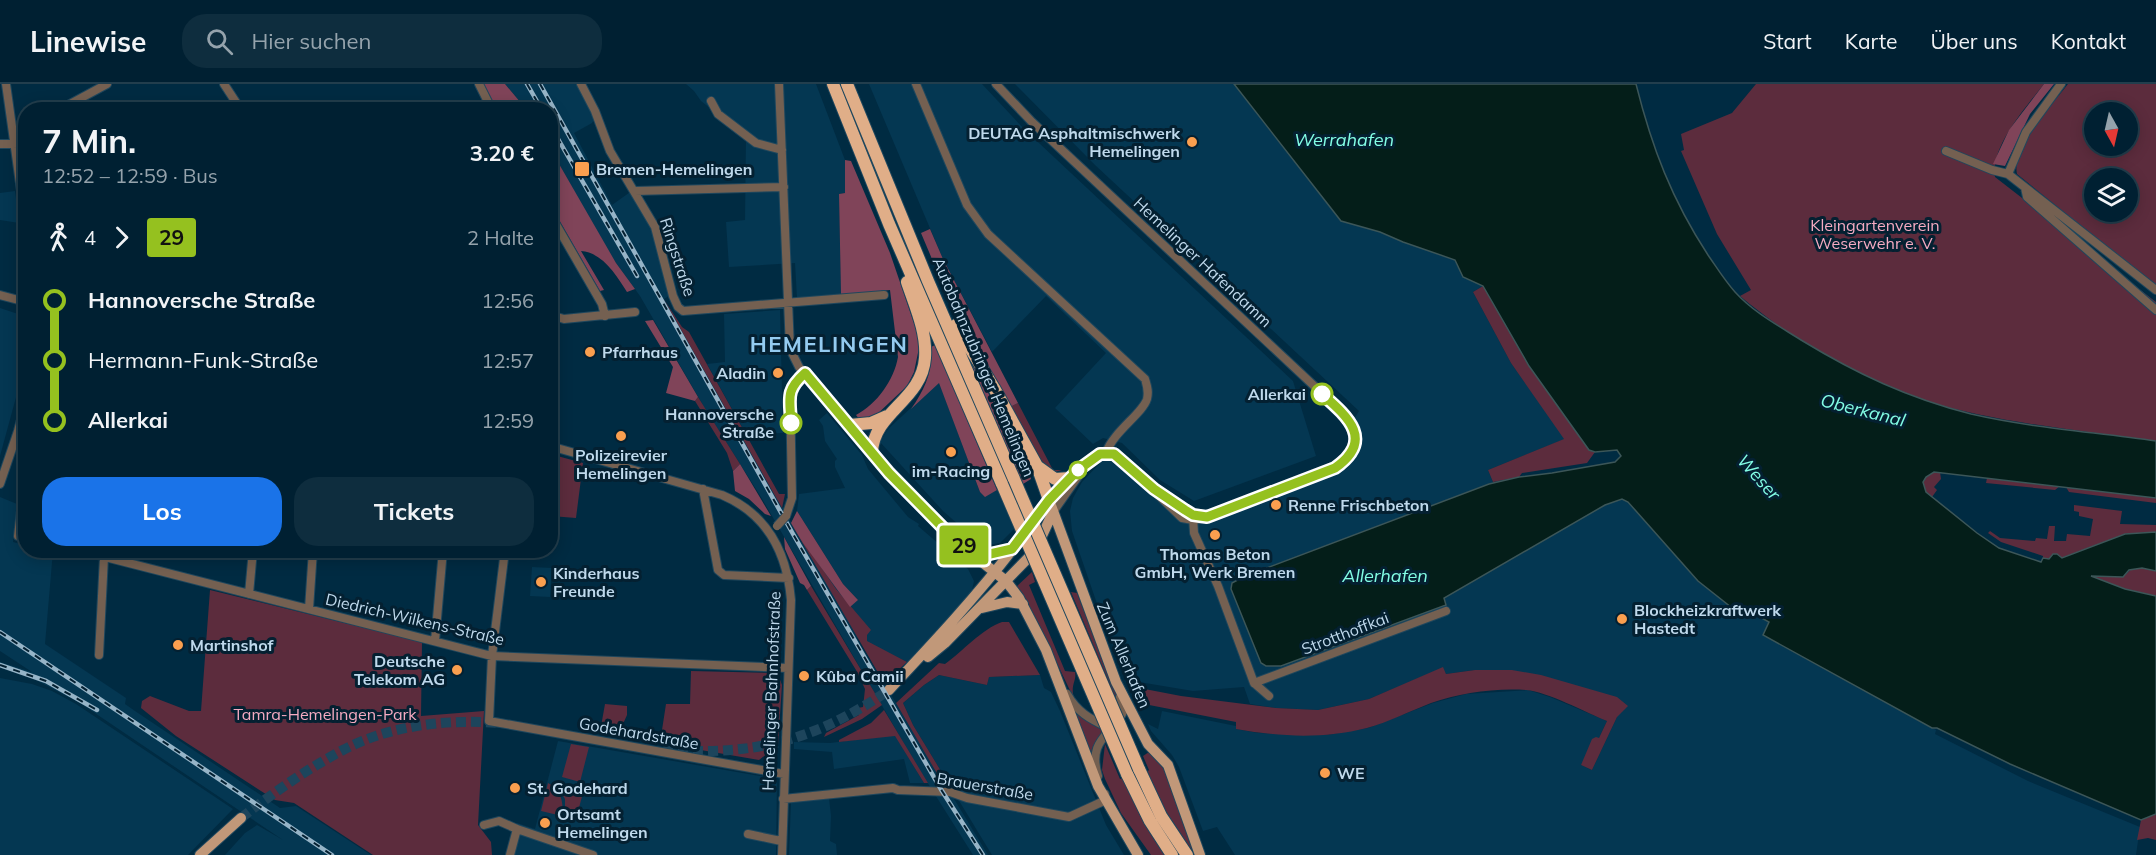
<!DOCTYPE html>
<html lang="de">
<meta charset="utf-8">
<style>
:root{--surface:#002032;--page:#0e2d3e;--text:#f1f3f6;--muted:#95a3ac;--line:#223e4d;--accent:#1a73e8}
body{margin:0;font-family:Mulish,sans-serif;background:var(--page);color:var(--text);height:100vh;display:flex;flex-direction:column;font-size:22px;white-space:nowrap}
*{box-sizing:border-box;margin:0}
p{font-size:20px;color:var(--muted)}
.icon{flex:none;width:33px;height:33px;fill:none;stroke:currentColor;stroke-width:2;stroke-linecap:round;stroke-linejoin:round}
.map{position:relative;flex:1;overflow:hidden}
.drawer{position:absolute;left:18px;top:18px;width:540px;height:456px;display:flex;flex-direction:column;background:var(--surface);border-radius:24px;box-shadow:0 3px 15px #0003,0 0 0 2px var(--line)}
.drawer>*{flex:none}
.badge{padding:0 12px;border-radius:4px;font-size:21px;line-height:39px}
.needle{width:39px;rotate:172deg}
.tools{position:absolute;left:2084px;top:18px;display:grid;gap:12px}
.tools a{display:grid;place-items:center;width:54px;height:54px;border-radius:50%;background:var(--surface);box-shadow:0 3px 15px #0003,0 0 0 2px var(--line);font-size:30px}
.map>.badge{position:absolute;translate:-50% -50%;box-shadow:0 0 0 3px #fff}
.legs{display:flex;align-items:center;gap:9px;height:66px;padding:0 24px;font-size:20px}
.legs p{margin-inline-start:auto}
.head{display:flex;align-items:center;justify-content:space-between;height:102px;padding:0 24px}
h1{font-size:33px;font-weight:700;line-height:45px}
.action{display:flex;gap:12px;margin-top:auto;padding:12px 24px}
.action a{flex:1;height:69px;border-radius:24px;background:var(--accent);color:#fff;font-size:24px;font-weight:700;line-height:69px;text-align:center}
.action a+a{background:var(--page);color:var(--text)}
ul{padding:0 24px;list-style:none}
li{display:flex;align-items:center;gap:21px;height:60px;font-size:22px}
li i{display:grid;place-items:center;width:9px;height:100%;margin:0 8px;background:currentColor}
li i::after{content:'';width:15px;height:15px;margin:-8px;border:4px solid;border-radius:50%;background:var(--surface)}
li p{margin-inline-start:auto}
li:first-child i{background:linear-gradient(#0000 50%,currentColor 0)}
li:last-child i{background:linear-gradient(currentColor 50%,#0000 0)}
header{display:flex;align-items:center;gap:36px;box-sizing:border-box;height:84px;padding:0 30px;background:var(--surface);border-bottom:2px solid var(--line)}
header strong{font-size:28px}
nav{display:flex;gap:33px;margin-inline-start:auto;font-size:21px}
.search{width:420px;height:54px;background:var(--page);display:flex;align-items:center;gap:15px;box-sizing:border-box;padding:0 21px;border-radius:24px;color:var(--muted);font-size:22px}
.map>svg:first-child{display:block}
</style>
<header>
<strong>Linewise</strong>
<div class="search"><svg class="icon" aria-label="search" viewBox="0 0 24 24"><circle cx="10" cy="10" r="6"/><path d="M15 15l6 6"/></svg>Hier suchen</div>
<nav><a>Start</a><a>Karte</a><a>Über uns</a><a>Kontakt</a></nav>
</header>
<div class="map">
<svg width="2156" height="771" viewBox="0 0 2156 771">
<rect width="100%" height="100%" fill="#002b42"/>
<path fill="#043752" d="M505,0H579L596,32L592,39L574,49L612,121L633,106L654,143L672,210L664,215L803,459L850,522L858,516L843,500L797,427L799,410L845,404L835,383V377L837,375L825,357L823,342L819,336L827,329L862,371L868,385L908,433L919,440L918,442L968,485L974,497L972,506L958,525L907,578L856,553L988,771H973L917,682L761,413L704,323L640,212L616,179L598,150L551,66L550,26L526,25Z
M686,0H816L845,76V109L839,110L841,211L797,214L795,179L729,183L726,138L745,136L746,53L701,17L694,7Z
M869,0H982L1024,45L1293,297L1316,372L1194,417L1160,396L1122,359L1103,354L1093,360L1055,324L1106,269L1046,212L992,268L943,175Z
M1015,0H1234L1341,137L1380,148L1403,158L1455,176L1463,193L1483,202L1473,208L1511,279L1565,355L1488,386L1493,398L1232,498L1231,505L1261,579L1266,582H1281L1445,521L1444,514L1605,421L1622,415L1628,418L1698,497L1736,527H1749L1769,538L1763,551L1936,646L1935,650L2028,697L2140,743L2136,771H1235L1217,743L1203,747L1179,683L1172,671L1151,647L1148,640L1158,645L1162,627L1236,642V645L1258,649L1327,651L1368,644L1433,619L1466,610L1528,606L1550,613L1607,637L1599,654L1581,681L1592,686L1617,633L1512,586H1475L1446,590L1443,584L1369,615L1318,626L1276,624L1250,620L1244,603L1193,607L1127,596L1104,540L1072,447L1070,427L1073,414L1082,398L1102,377H1111L1139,399L1170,429L1174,423L1191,435L1336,384L1352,371L1353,337L1359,327L1095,81Z
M15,107L19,139L0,136V109Z
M0,224L21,231L23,242L18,306L0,372Z
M780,226L783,349L746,350L707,280L725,278L724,230Z
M939,298L980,408L985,412L997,406L1014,445L1000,459L988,461L976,456L943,427L880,358L888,345Z
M0,413L17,420L13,458L25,461L26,466L53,467L45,560L126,614L125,620L135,627L280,724L296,722L371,771H225L245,749L257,741L283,756L80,619L32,594L0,583V578L32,588L0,567Z
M532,483L552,484L550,513L530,512Z
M939,591L987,601L989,593L1040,591L1044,604L1051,608L1060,627L1106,741L1124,771H992L913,641L903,619L924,601Z
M0,594L32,600L52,607L76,620L233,725L188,771H0Z
M895,651L924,699H910L904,675L834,685L832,668L794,665V658L830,659Z
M558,657L777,695L776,771H508L517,739L535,745Z
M829,714L831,732L830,757L836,760L837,771H789L791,718Z"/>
<path fill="#5c2c3d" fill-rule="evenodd" d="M1756,0H2044C2026,23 1990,63 1995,93L2156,218V357C2077,346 1998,339 1922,316C1861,298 1789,253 1740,212L1751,206L1717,150L1681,67L1684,66L1681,50L1732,29Z
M2068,0H2156V203L2017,90C2011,63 2052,21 2068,0ZM2094,28H2127V62H2094ZM2094,94H2127V128H2094Z
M1483,202L1529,282L1589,366L1595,368L1587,379L1522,389L1519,393L1493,398L1488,386L1564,355L1511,279L1473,208Z
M663,214L682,243L689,248L779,410H785L782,424Z
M698,313L740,380L733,387L727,369L695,317Z
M1018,319L1053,386H1062L1055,388L1043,379L1010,323Z
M550,370L583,379L576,434L551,432Z
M1933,388H1940L1941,395L1934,403L1937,406L1932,413L1926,408L1923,398L1926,393Z
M1987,394L2060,402L2055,406L1986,399Z
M2066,403L2156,414V419L2069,408Z
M2074,421L2122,427L2120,440L2156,441V448L2125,450L2061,474C2055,473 2049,475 2043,474V472L2001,458L1988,449L1990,447L2000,454L2035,457L2036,454L2047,455L2049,442H2055L2054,457H2066L2067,450L2090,452L2093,435L2079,432V428L2074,427Z
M791,439L836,505L871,546L867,551V557L907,578L884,599Z
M2156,462V512L2125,505L2091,493V492L2123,493Z
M1032,488L1035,498L1029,501L1065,587L1075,588C1077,598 1069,601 1075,617L1035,533L1016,503Z
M811,502L882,621L862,635L824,653L826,649L859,631L858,624L863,623L865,605L856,586L807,506Z
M210,506L422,558L421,632L484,627L478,741L491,758L492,771H373L294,719L275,716L176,652L141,624L142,617L150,612L189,627H201Z
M1071,508L1077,509L1118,614L1119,622Z
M1002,538H1009L1040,591L989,593L987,601L939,591L924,601L903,619L913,641L947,697L942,698L896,619L939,579L945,580C963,567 982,545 1002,538Z
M1443,583L1446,590L1475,586H1512L1541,591L1617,613L1628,622L1617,633L1592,686L1581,681L1592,655L1596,653L1599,654L1607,637C1585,628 1548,608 1526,606C1494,604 1460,609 1431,619C1410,627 1389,638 1367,644C1324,655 1280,653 1236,645V638L1139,619L1129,602L1181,612L1276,624L1318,626L1369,615Z
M691,587L770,589L779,593L782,601L778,661L759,676L660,659L666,620H690Z
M605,620L627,622V631L618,651L600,648Z
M1069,622L1100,643L1102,649L1094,682Z
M884,626L928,699H924L895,652L839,658V656L871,639Z
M571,660L589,663L580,698L562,693Z
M1105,660L1120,695L1123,694L1145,740L1165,771H1151L1121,729L1105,695L1102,686Z
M1149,668L1164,683L1197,771H1194L1166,730L1147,688L1149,686L1143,672Z
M555,698L584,705L576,735L565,732V715Z
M548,699C561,706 564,718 562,732L541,727Z
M2156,730V756L2148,754L2137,756L2141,736Z"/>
<path fill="#804459" d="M481,0H505L526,25H495Z
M2044,0H2054L2030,30L2005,82L1993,80L2009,46Z
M551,66L616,179L635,205L627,208C617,192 602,168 581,167L604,206L600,207L551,122Z
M845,76L851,77L890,169L917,248L919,264L914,288L907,302L873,334L860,336L856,331C877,320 894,296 898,273L890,206L841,211L839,110L845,109Z
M930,145L943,175L1018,319L1010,323L954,227L921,149Z
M653,236L698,313L695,317L666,309L673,283L645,237Z
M935,261L997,406L985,413L980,408L939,299L911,325C925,305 933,287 931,263Z
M970,275L1029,385L1031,395L1023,400L968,276Z
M740,380L771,432L765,430L749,415L735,407L733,387Z
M797,427L843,500L858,516L850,523L803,459L791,439Z
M784,453L811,502L807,506L804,501L800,499L785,465Z"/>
<path fill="#041e19" stroke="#3c5658" stroke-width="1.5" d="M1234,0H1636C1652,64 1672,116 1708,171C1717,184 1725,197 1735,208C1753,228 1779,242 1801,256C1857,290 1908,314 1971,330C2032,344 2095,348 2156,357V414L1934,388L1926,393L1923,398L1926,408L1977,449L1999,464L2041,478L2043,474L2049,475L2053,470H2057L2062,474L2125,450L2156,448V487L2142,484L2129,486L2123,493L2091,492L2125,505L2156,512V730L2141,736L2010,680L1937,644H1932L1763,551L1769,538L1749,527H1736L1698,497L1628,418L1622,415L1605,421L1444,514L1446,521L1281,582H1266L1261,579L1231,505L1232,499L1243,493L1489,400L1519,393L1552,389L1615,378L1621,372L1617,366L1595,368L1589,366L1529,282L1483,202L1463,193L1455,176L1403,158L1380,148L1341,137Z"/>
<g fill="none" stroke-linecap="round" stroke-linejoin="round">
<path stroke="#1d455c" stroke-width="10" stroke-dasharray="10 5" stroke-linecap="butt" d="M663,665C676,667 690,667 704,667C776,667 831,646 889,606
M241,734C273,709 307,685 343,666C390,641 448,635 499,639"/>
<g stroke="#1f475d" stroke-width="10">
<path id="minor" d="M6,0L26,142
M224,0L241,26
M479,0L492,26
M581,0L595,27L610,67L655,143L673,212L678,223L683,227L884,211
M779,0L790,265L799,283L872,368
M916,0L967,121L988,150L1145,295C1147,302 1149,307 1147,315C1143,329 1113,348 1106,369
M996,0L1032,38L1342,328C1361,350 1360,367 1335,384L1200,435L1193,436L1182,434L1125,379L1114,370L1106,369L1095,372L1078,386L1049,416
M711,17L718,30L756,59L782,66
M59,26L107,0
M13,47L26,43
M0,60L26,59
M1946,67L1992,86L2008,90
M2008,90L2156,206
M2008,90L2026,48L2061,0
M2025,104L2027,113L2156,226
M635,107L784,103
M550,130L602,220L605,232
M0,211L26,218
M550,231L564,235L635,228
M550,362L722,411C767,430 787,469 791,516L782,771
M26,385L18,452L26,454
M0,400L18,347L26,317
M703,405L718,486L724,491L789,494
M1165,413L1193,431L1198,432
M1053,428L1084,384
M786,432L792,414L790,305L793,299L805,289
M1193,433L1194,449L1218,502L1254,599L1269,612
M78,466L492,572L788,584
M505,466L492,572L489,637L784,690
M249,510L253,466
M309,525L313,466
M435,557L443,466
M99,571L104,473
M1254,599L1446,527
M1067,610C1077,628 1090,635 1107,643
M1098,692C1088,659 1107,653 1122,630L1124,626L1120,613
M783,715L893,704L898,706L950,708L967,714L1069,733L1106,716L1105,710
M484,741L499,737L517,745L510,771
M517,745L593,771
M748,750L781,757"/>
</g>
<g stroke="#1f475d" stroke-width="12">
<path id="major" d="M872,368L936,438L958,459L1006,497L1019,514L1046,566L1098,702L1138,771
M1049,416L1116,598L1148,660L1168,681L1200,771
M966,462L990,469L1012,466
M982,524L1007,518L1023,520
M928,573L945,559L1035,467L1053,428
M889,606C933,559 977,512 1016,461C1028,446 1036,430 1049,416
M200,771L241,734"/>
</g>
<g stroke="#1f475d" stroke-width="14">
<path id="highway" d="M833,0L889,140L1002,400
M847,0L928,197L1014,395
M956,241L994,304L1037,382L1049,416
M850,341L871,339L887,332
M872,368C874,328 922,316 925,274C927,248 915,222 907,198
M1037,382L1055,395L1070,394
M1139,685L1161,732L1187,771
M1127,690L1150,737L1172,771"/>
</g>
<use href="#minor" stroke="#746051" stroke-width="8"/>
<use href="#major" stroke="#c19879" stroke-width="10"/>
<use href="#highway" stroke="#e0ae88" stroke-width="12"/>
<g stroke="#96b4c7" stroke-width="4.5">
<path id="rail" d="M527,0L542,26
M540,0L793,450L942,707L983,771
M550,41L637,192
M0,548L332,771
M0,581L46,597L97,626"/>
</g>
<use href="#rail" stroke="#042031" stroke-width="2" stroke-dasharray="7" stroke-linecap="butt"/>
<g stroke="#1f475d" stroke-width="10" stroke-linecap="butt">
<path id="minor-bridge" d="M777,442L786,432"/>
</g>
<g stroke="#1f475d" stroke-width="14" stroke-linecap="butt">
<path id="highway-bridge" d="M1014,395L1139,685
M1002,400L1127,690"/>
</g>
<use href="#minor-bridge" stroke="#746051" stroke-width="8"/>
<use href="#highway-bridge" stroke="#e0ae88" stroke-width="12"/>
</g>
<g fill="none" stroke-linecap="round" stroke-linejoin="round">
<g stroke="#fff" stroke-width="14">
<path id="line-1" d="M791,339C790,314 785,307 805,289L889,389L958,459L990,470L1012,465L1049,416L1078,386L1100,370H1114L1154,405L1185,426L1193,431L1207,433L1335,384C1375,356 1348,333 1322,310"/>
</g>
<use href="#line-1" stroke="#95c11f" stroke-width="9"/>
</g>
<g fill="#fa9f4f" stroke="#042031" stroke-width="2">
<circle cx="1192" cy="58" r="6"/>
<rect x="574" y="77" width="16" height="16" rx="3"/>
<circle cx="590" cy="268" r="6"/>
<circle cx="778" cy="289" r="6"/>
<circle cx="621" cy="352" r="6"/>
<circle cx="951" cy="368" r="6"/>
<circle cx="1276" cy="421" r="6"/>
<circle cx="1215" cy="451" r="6"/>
<circle cx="541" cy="498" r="6"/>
<circle cx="1622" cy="535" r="6"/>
<circle cx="178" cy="561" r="6"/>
<circle cx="457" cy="586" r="6"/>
<circle cx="804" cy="592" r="6"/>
<circle cx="1325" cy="689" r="6"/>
<circle cx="515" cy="704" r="6"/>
<circle cx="545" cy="739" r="6"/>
</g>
<g fill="#fff" stroke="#95c11f" stroke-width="3">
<circle cx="1322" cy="310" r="10"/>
<circle cx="791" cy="339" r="10"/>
<circle cx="1078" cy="386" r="8"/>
</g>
<g text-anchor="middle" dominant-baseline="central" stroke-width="6" stroke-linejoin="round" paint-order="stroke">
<g font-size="16" font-weight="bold" fill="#bfd9ec" stroke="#042031" text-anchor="start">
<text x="1180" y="49" text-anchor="end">DEUTAG Asphaltmischwerk<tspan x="1180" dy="18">Hemelingen</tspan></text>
<text x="596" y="85">Bremen-Hemelingen</text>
<text x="602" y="268">Pfarrhaus</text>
<text x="766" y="289" text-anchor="end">Aladin</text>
<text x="621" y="371" text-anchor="middle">Polizeirevier<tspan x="621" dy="18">Hemelingen</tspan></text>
<text x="951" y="387" text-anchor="middle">im-Racing</text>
<text x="1288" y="421">Renne Frischbeton</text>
<text x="1215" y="470" text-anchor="middle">Thomas Beton<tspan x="1215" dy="18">GmbH, Werk Bremen</tspan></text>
<text x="553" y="489">Kinderhaus<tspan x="553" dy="18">Freunde</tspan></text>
<text x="1634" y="526">Blockheizkraftwerk<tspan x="1634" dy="18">Hastedt</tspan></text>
<text x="190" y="561">Martinshof</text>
<text x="445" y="577" text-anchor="end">Deutsche<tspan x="445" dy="18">Telekom AG</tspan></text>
<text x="816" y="592">Kûba Camii</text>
<text x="1337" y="689">WE</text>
<text x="527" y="704">St. Godehard</text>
<text x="557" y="730">Ortsamt<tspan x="557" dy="18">Hemelingen</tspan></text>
</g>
<g font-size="16" fill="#f6abc2" stroke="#042031">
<text x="1875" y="141">Kleingartenverein<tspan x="1875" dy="18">Weserwehr e. V.</tspan></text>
<text x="325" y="630">Tamra-Hemelingen-Park</text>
</g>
<g font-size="16" fill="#bfd9ec" stroke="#042031">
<text transform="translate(678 173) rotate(72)">Ringstraße</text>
<text transform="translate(1203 178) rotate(43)">Hemelinger Hafendamm</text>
<text transform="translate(984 283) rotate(67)">Autobahnzubringer Hemelingen</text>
<text transform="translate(415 535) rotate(13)">Diedrich-Wilkens-Straße</text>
<text transform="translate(1345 549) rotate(-21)">Strotthoffkai</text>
<text transform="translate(1124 571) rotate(67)">Zum Allerhafen</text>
<text transform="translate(771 607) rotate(-88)">Hemelinger Bahnhofstraße</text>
<text transform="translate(639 649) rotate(10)">Godehardstraße</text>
<text transform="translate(985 702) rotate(10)">Brauerstraße</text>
</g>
<g font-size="16" font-weight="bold" fill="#bfd9ec" stroke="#042031" text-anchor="end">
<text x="1306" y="310">Allerkai</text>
<text x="774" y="330">Hannoversche<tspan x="774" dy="18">Straße</tspan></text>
</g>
<g font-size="18" font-style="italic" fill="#83fde5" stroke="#042031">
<text x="1344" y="55">Werrahafen</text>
<text transform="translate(1863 326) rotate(14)">Oberkanal</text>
<text transform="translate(1759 393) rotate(48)">Weser</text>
<text x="1385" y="491">Allerhafen</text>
</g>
<g font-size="22" font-weight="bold" letter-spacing="1.5" fill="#94cbf0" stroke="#042031">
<text x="829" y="260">HEMELINGEN</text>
</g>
</g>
</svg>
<div class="tools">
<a><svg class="needle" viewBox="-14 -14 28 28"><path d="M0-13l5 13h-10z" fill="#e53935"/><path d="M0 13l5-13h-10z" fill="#95a3ac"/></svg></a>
<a><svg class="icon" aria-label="layers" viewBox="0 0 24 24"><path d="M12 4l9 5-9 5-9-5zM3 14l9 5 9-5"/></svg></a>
</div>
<b class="badge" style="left:964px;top:461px;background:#95c11f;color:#111">29</b>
<section class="drawer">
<div class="head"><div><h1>7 Min.</h1><p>12:52 – 12:59 · Bus</p></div><b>3.20 €</b></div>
<div class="legs"><svg class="icon" aria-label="walk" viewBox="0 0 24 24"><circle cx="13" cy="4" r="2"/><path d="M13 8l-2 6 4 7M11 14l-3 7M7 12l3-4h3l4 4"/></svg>4<svg class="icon" aria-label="forward" viewBox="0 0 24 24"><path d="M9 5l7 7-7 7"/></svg><b class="badge" style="background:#95c11f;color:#111">29</b><p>2 Halte</p></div>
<ul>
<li><i style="color:#95c11f"></i><b>Hannoversche Straße</b><p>12:56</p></li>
<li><i style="color:#95c11f"></i><span>Hermann-Funk-Straße</span><p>12:57</p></li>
<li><i style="color:#95c11f"></i><b>Allerkai</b><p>12:59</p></li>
</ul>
<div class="action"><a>Los</a><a>Tickets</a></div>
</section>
</div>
